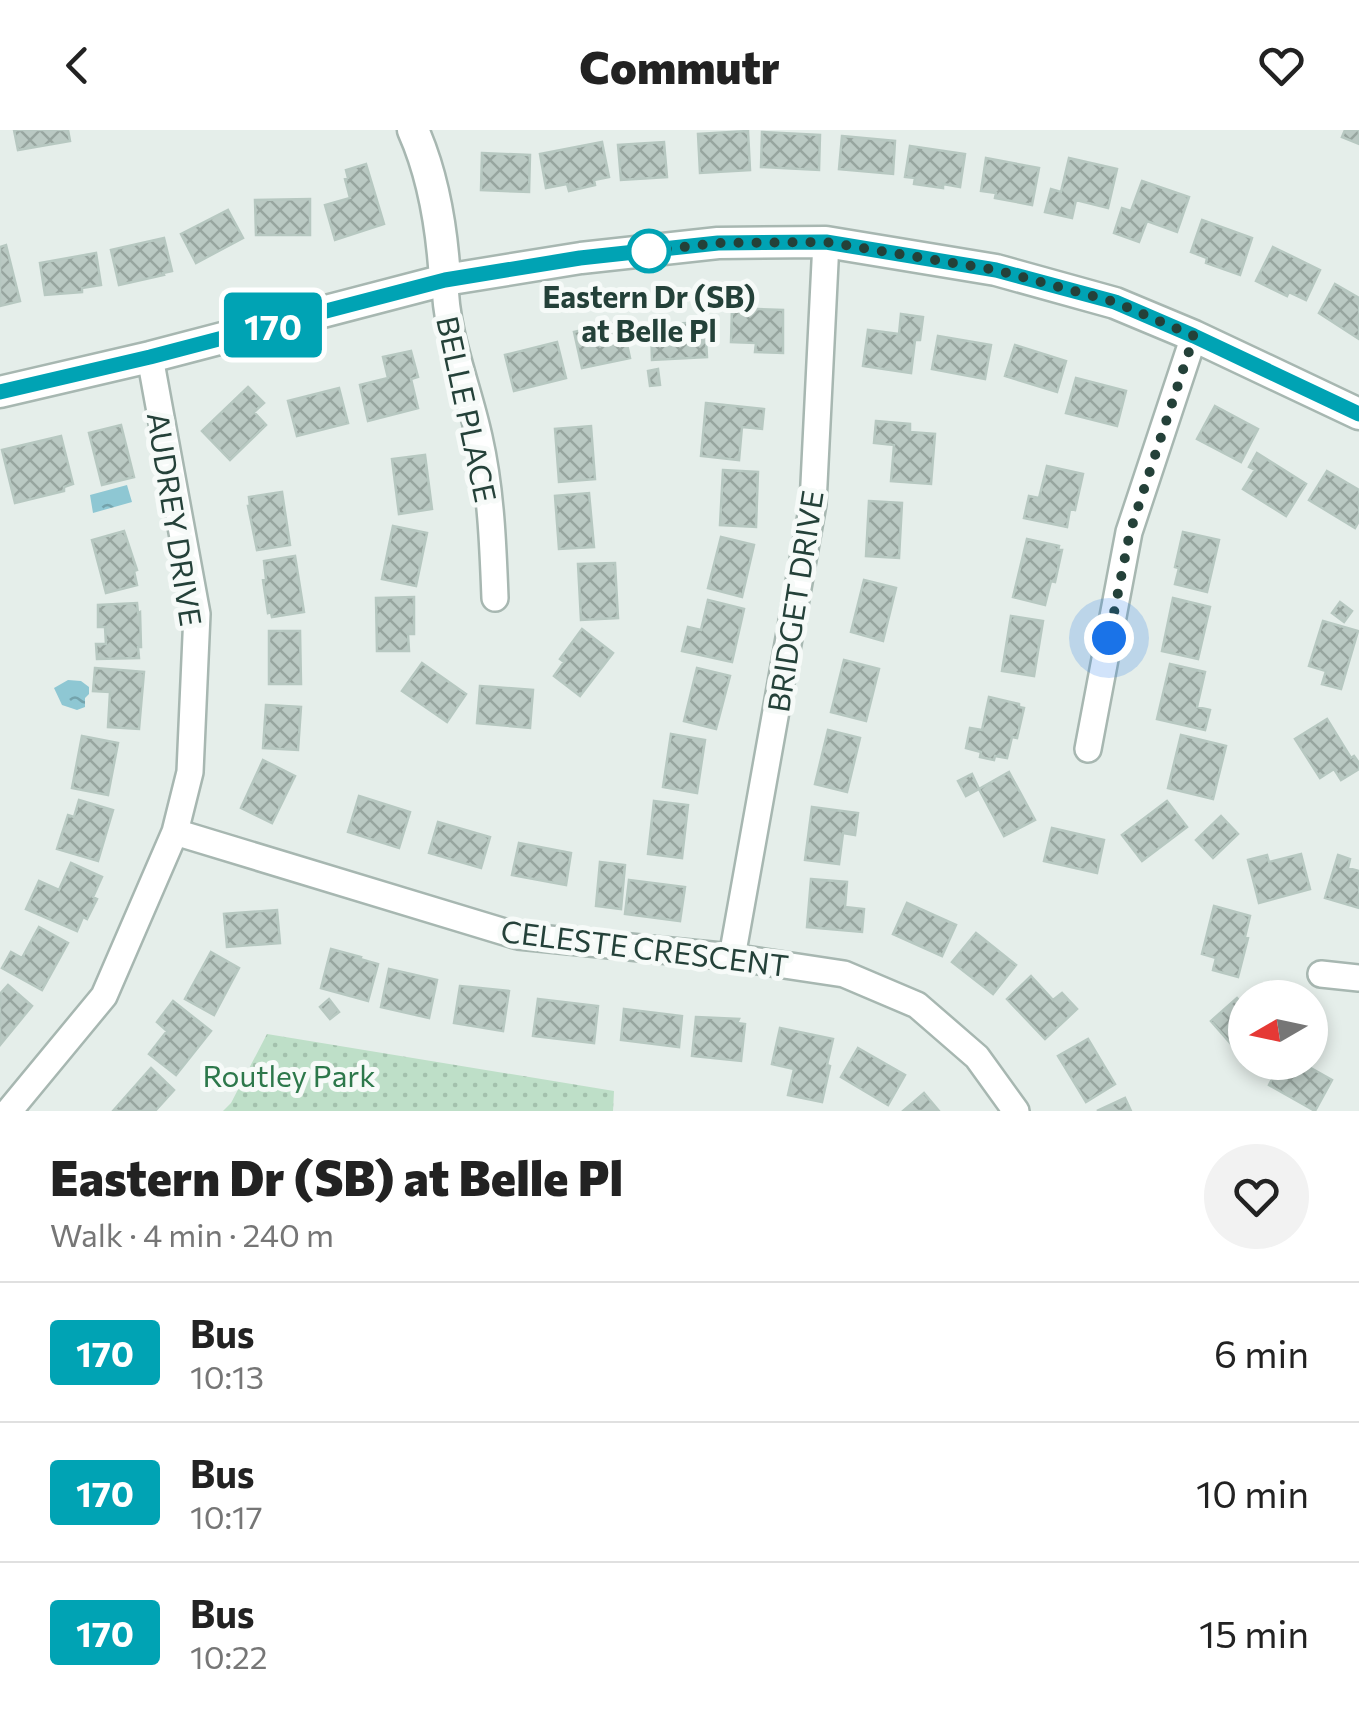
<!DOCTYPE html>
<meta charset="utf-8">
<style>
:root{--surface:#fff;--page:#f2f2f2;--text:#222;--muted:#767676;--line:#e0e0e0}
body{margin:0;font-family:Commissioner,sans-serif;background:var(--page);color:var(--text);height:100vh;display:flex;flex-direction:column;font-size:38px;white-space:nowrap}
*{box-sizing:border-box;margin:0}
p{font-size:32px;color:var(--muted)}
.icon{flex:none;width:55px;height:55px;fill:none;stroke:currentColor;stroke-width:2;stroke-linecap:round;stroke-linejoin:round}
.map{position:relative;height:981px;overflow:hidden}
.side{display:flex;flex-direction:column;background:var(--surface);flex:1}
.side>*{flex:none}
.badge{padding:0 20px;border-radius:8px;font-size:35px;line-height:65px}
.needle{width:65px;rotate:261deg}
.tools{position:absolute;left:1228px;top:850px;display:grid;gap:20px}
.tools a{display:grid;place-items:center;width:100px;height:100px;border-radius:50%;background:var(--surface);box-shadow:0 5px 15px #0003;font-size:50px}
.you{position:absolute;width:50px;height:50px;margin:-25px;border:8px solid #fff;border-radius:50%;background:#1a73e8;box-shadow:0 0 0 15px #1a73e833}
.map>.badge{position:absolute;translate:-50% -50%;box-shadow:0 0 0 5px #fff}
.round{display:grid;place-items:center;flex:none;width:105px;height:105px;border-radius:52px;background:var(--page)}
.headline{display:flex;align-items:center;justify-content:space-between;height:170px;padding:0 50px}
h1{font-size:48px;font-weight:800;line-height:75px}
ul{padding:0;list-style:none}
li{display:flex;align-items:center;gap:30px;height:140px;padding:0 50px;border-top:2px solid var(--line)}
li div{flex:1}
li b{display:block;font-size:38px}
li em{font-style:normal}
li .badge{min-width:110px;font-weight:700;text-align:center}
header{display:flex;justify-content:space-between;align-items:center;height:130px;padding:0 50px;background:var(--surface);font-size:45px;font-weight:800}
.map>svg:first-child{display:block}
</style>
<header><svg class="icon" aria-label="back" viewBox="0 0 24 24"><path d="M15 5l-7 7 7 7"/></svg>Commutr<svg class="icon" aria-label="heart" viewBox="0 0 24 24"><path d="M12 20l-8-8c-3-5 5-10 8-4 3-6 11-1 8 4z"/></svg></header>
<div class="map">
<svg width="1359" height="981" viewBox="0 0 1359 981">
<defs>
<pattern id="park-dots" width="8" height="8" patternUnits="userSpaceOnUse" patternTransform="scale(2.5)"><rect width="8" height="8" fill="#bedfc8"/><path d="M2 2h.1M6 6h.1" fill="none" stroke="#a3c1ad" stroke-width="1.8" stroke-linecap="round"/></pattern>
<pattern id="water-ripples" width="26" height="14" patternUnits="userSpaceOnUse" patternTransform="scale(2.5)"><rect width="26" height="14" fill="#8ec7d3"/><path d="M2 4q2-2 4 0t4 0M15 11q2-2 4 0t4 0" fill="none" stroke="#74a3ac"/></pattern>
<pattern id="building-cross-hatch" width="8" height="8" patternUnits="userSpaceOnUse" patternTransform="scale(2.5)"><rect width="8" height="8" fill="#bac9c3"/><path d="M0 0l8 8M0 8l8-8" fill="none" stroke="#97a59f"/></pattern>
</defs>
<rect width="100%" height="100%" fill="#e5eeea"/>
<path fill="url(#park-dots)" d="M267,904L614,961L613,981H223L231,973Z"/>
<path fill="url(#water-ripples)" d="M127,355L132,372L93,383L90,365Z
M68,550L81,551L89,557V564L85,568V577L77,580L62,575L54,558Z"/>
<path fill="url(#building-cross-hatch)" stroke="#b7c8c1" stroke-width="2.5" d="M14,0H68L70,11L18,20Z
M1345,0H1359V14L1342,7Z
M748,1L750,40L700,43L698,4Z
M762,2L820,5L819,40L761,37Z
M842,6L895,11L893,44L839,39Z
M602,12L609,47L594,50L595,55L569,61L567,54L546,58L540,24Z
M664,12L667,47L621,50L618,15Z
M910,16L965,24L960,57L943,54V58L914,54L915,48L905,47Z
M482,23L530,25L529,62L481,60Z
M986,28L1039,38L1032,75L995,68L996,63L981,61Z
M1069,28L1117,39L1108,78L1076,70L1072,88L1045,82L1051,59L1061,62Z
M366,34L384,94L335,110L325,75L350,68L345,49L348,48L346,40Z
M1142,51L1189,67L1177,102L1147,91L1139,112L1114,103L1122,78L1131,81Z
M310,69V105H256L255,70Z
M228,80L243,108L196,133L181,104Z
M1202,90L1252,108L1240,145L1206,133L1207,128L1191,122Z
M164,108L172,141L163,143L164,145L119,155L111,120Z
M6,115L20,171L0,176V117Z
M1273,117L1320,140L1306,170L1289,162L1287,166L1256,151Z
M96,123L101,155L82,158V162L45,165L40,133Z
M1335,154L1359,168V209L1319,183Z
M732,178L783,180V223L755,222L756,213L731,212Z
M901,184L923,187L920,210H915L911,243L863,236L868,200L899,204Z
M622,191L630,228L582,238L574,202Z
M705,192L707,227L652,230L651,195Z
M938,206L991,215L985,249L932,239Z
M557,212L566,248L514,261L505,225Z
M1015,215L1066,231L1057,262L1005,246Z
M411,221L418,247L411,249L418,278L368,291L360,255L388,248L383,227Z
M658,239L660,255L650,256L648,241Z
M1076,248L1126,261L1117,296L1066,283Z
M248,257L264,273L254,282L266,295L230,330L202,301Z
M339,258L348,293L297,306L288,271Z
M706,273L764,279L762,299L742,297L739,330L701,326Z
M1215,276L1258,299L1241,332L1197,309Z
M876,291L910,294V302L935,304L931,354L891,351L894,315L874,313Z
M121,295L134,347L102,355L89,303Z
M591,296L595,349L559,352L555,299Z
M61,306L73,354L64,357V361L15,373L2,320Z
M1257,323L1306,354L1286,386L1243,359L1255,340L1249,337Z
M425,325L432,379L399,384L392,329Z
M1047,336L1083,344L1075,380L1070,379L1067,397L1024,388L1029,366L1039,368Z
M723,340L758,342L756,397L720,395Z
M1327,341L1359,360V391L1355,398L1309,370Z
M282,362L290,415L257,420L248,376H250L249,367Z
M589,363L594,417L559,419L555,366Z
M869,371L902,373L899,428L866,426Z
M393,396L427,403L416,456L382,449Z
M124,401L137,440L134,441L137,455L106,463L92,410Z
M1183,402L1219,410L1207,462L1175,454L1179,438L1175,437Z
M721,407L754,415L742,467L708,458Z
M1027,409L1059,416L1058,420H1062L1055,452L1051,451L1045,475L1013,467Z
M295,426L304,482L272,487L271,482L268,483L263,450L266,449L264,431Z
M615,433L618,488L581,490L578,434Z
M864,450L896,458L883,511L851,502Z
M414,467V504H408L409,521H377L376,468Z
M1173,468L1210,477L1198,529L1162,521Z
M708,470L744,479L732,532L682,521L688,497L701,500Z
M1340,472L1352,481L1344,492L1332,483Z
M137,473L138,483L140,482L141,517H138L139,528L97,529L96,514H106L105,497H98V475Z
M1011,486L1043,491L1034,546L1002,541Z
M1323,491L1358,501L1341,559L1322,554L1326,541L1309,536Z
M582,499L613,523L580,566L554,546L564,532L560,529Z
M269,501H300L301,554H269Z
M844,530L879,539L866,591L831,582Z
M422,533L466,564L447,592L402,561Z
M1170,534L1205,542L1197,577L1210,580L1205,600L1157,589Z
M95,538L144,542L139,599L108,597L110,562L93,561Z
M697,538L730,546L716,599L684,591Z
M480,556L533,560L530,598L477,593Z
M989,567L1019,574V577L1024,578L1017,608L1012,607L1007,628L995,626L994,630L980,627L981,622L966,618L970,598L982,600Z
M266,575L301,577L298,620L263,618Z
M1327,589L1351,628L1354,626L1359,633V639L1341,650L1334,639L1320,648L1295,609Z
M828,600L860,608L847,662L815,654Z
M671,604L705,610L697,663L663,657Z
M1181,605L1226,616L1213,669L1168,658Z
M82,606L118,613L108,665L72,658Z
M263,630L295,646L272,693L241,678Z
M1009,642L1035,690L1004,706L979,659Z
M972,644L979,659L966,666L958,651Z
M359,666L410,682L399,718L348,702Z
M79,670L113,680L98,731L57,719L68,685L74,687Z
M654,671L688,675L682,728L648,724Z
M1167,671L1187,697L1142,731L1122,705Z
M812,677L858,683L855,705L843,703L839,734L805,730Z
M1221,686L1238,704L1213,728L1196,710Z
M438,692L490,707L481,738L429,723Z
M1052,698L1104,710L1097,743L1044,731Z
M519,713L571,723L566,755L512,745Z
M1301,724L1310,759L1259,773L1248,730L1267,725L1269,732Z
M1338,725L1350,729L1348,738L1359,741V778L1325,768Z
M600,732L625,735L621,779L596,776Z
M71,733L102,747L93,767L97,769L87,789L83,787L77,801L26,779L39,751L59,760Z
M811,749L847,752L845,777L864,779L862,802L807,797Z
M629,750L685,757L680,791L625,784Z
M907,773L956,795L942,826L893,804Z
M1214,776L1250,786L1245,807L1248,808L1238,847L1213,840L1216,828L1202,824Z
M277,780L280,813L227,817L224,784Z
M39,797L68,813L42,860L2,838L11,822L22,828Z
M976,803L1016,835L993,864L952,832Z
M331,819L361,827L360,829L378,834L368,871L321,858Z
M211,822L239,838L214,885L185,869Z
M389,839L437,850L429,888L381,877Z
M1031,846L1053,870L1062,863L1077,879L1045,909L1007,869Z
M8,855L32,876L0,915V864Z
M460,856L509,861L503,901L454,893Z
M1237,868L1245,877V930L1211,891Z
M329,869L339,882L330,889L320,877Z
M538,869L598,876L594,913L533,906Z
M173,871L211,901L176,945L149,924L167,901L157,892Z
M624,879L682,886L679,917L621,910Z
M696,887L739,889L737,893L745,894L741,931L692,926Z
M780,898L833,909L827,935L830,936L822,972L788,965L794,939L772,934Z
M1088,909L1115,954L1086,972L1058,926Z
M858,918L905,945L888,975L841,947Z
M1281,932H1300L1332,950L1315,981L1269,955Z
M151,938L174,960L155,981H113Z
M924,963L939,981H903Z
M1125,968L1131,981H1097Z"/>
<g fill="none" stroke-linecap="round" stroke-linejoin="round">
<g stroke="#a7b7b1" stroke-width="30">
<path id="minor" d="M445,150C445,203 468,256 479,307C491,360 493,415 495,468
M1088,619L1129,402L1194,206
M175,702L518,806L732,827L844,844L917,875L977,927L1016,981
M732,827L813,374L826,112
M1321,844L1359,848
M9,981L104,866L175,702L190,642L197,484L150,227"/>
</g>
<g stroke="#a7b7b1" stroke-width="35">
<path id="tertiary" d="M413,0C434,47 442,99 445,150
M0,262L150,227L445,150L581,128L718,113L826,112L996,140L1115,173L1194,206L1359,284"/>
</g>
<use href="#minor" stroke="#fff" stroke-width="25"/>
<use href="#tertiary" stroke="#fff" stroke-width="30"/>
</g>
<g fill="none" stroke-linecap="round" stroke-linejoin="round">
<g stroke="#fff" stroke-width="22">
<path id="line" d="M0,262L150,227L445,150L580,128L718,113L826,112L996,140L1115,172L1194,206L1359,284"/>
</g>
<use href="#line" stroke="#00a3b4" stroke-width="15"/>
<path stroke="#244139" stroke-width="10" stroke-dasharray="0 18" d="M649,121L718,113L826,112L996,140L1115,172L1194,206L1130,402L1109,508"/>
</g>
<circle fill="#fff" stroke="#00a3b4" stroke-width="5" cx="649" cy="121" r="20"/>
<g text-anchor="middle" dominant-baseline="central" stroke-width="10" stroke-linejoin="round" paint-order="stroke">
<g font-size="30" font-weight="bold" fill="#244139" stroke="#f6faf8">
<text x="649" y="165">Eastern Dr (SB)<tspan x="649" dy="34">at Belle Pl</tspan></text>
</g>
<g font-size="30" fill="#244139" stroke="#f6faf8">
<text transform="translate(468 279) rotate(78)">BELLE PLACE</text>
<text transform="translate(176 389) rotate(81)">AUDREY DRIVE</text>
<text transform="translate(794 471) rotate(-81)">BRIDGET DRIVE</text>
<text transform="translate(645 817) rotate(7)">CELESTE CRESCENT</text>
</g>
<g font-size="30" fill="#2d784b" stroke="#f6faf8">
<text x="289" y="944">Routley Park</text>
</g>
</g>
</svg>
<div class="tools">
<a><svg class="needle" viewBox="-14 -14 28 28"><path d="M0-13l5 13h-10z" fill="#e53935"/><path d="M0 13l5-13h-10z" fill="#767676"/></svg></a>
</div>
<div class="you" style="left:1109px;top:508px"></div>
<b class="badge" style="left:273px;top:195px;background:#00a3b4;color:#fff">170</b>
</div>
<section class="side">
<div class="headline"><div><h1>Eastern Dr (SB) at Belle Pl</h1><p>Walk · 4 min · 240 m</p></div><a class="round"><svg class="icon" aria-label="heart" viewBox="0 0 24 24"><path d="M12 20l-8-8c-3-5 5-10 8-4 3-6 11-1 8 4z"/></svg></a></div>
<ul>
<li><span class="badge" style="background:#00a3b4;color:#fff">170</span><div><b>Bus</b><p>10:13</p></div><em>6 min</em></li>
<li><span class="badge" style="background:#00a3b4;color:#fff">170</span><div><b>Bus</b><p>10:17</p></div><em>10 min</em></li>
<li><span class="badge" style="background:#00a3b4;color:#fff">170</span><div><b>Bus</b><p>10:22</p></div><em>15 min</em></li>
</ul>
</section>
